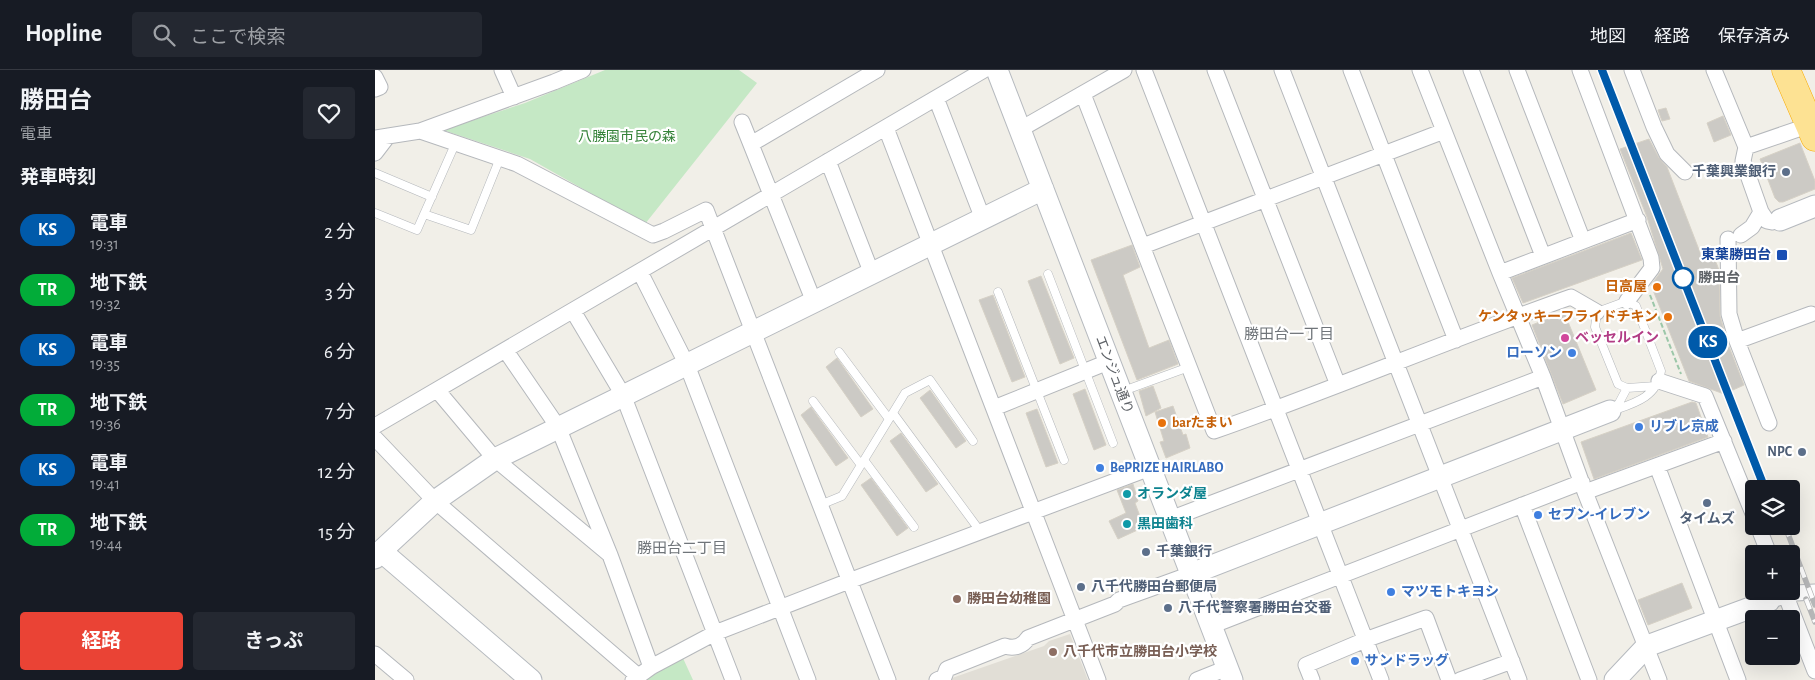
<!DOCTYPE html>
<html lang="ja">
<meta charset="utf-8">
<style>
:root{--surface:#171b24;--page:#242831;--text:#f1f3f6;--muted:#9ea1a6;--line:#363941;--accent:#ea4335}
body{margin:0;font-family:"Alegreya Sans","Noto Sans JP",sans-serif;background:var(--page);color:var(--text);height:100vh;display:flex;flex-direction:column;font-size:19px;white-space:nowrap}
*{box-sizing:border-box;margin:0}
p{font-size:16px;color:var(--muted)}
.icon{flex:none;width:28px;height:28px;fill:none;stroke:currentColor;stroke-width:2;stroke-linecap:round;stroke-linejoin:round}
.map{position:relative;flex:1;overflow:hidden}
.drawer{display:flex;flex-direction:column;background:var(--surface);width:375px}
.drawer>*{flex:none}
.badge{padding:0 10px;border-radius:16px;font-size:18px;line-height:32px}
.buttons{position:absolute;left:1370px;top:410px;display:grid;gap:10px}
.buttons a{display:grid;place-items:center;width:55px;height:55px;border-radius:5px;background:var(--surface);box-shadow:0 5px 20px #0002;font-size:25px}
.map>.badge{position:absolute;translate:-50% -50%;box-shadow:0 0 0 2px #fff}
h2{padding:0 20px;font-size:19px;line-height:45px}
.round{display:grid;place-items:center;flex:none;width:52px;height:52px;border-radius:5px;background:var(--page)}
.overview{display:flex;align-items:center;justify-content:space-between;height:85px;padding:0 20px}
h1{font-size:24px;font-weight:700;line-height:38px}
.action{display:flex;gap:10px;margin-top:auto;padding:10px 20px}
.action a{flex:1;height:58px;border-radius:5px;background:var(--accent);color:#fff;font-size:20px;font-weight:700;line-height:58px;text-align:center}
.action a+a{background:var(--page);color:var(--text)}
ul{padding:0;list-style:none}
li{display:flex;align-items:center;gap:15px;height:60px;padding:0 20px}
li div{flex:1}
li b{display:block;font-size:19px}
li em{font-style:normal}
li .badge{min-width:55px;font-weight:700;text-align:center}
header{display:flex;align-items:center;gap:30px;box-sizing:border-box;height:70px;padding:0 25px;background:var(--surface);border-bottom:1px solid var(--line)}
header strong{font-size:24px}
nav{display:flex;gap:28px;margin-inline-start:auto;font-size:18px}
.search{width:350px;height:45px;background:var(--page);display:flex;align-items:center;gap:12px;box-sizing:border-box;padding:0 18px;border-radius:5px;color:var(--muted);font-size:19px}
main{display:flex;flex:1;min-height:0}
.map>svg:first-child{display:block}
</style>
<header>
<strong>Hopline</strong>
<div class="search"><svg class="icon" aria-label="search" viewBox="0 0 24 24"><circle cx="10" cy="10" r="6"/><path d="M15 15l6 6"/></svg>ここで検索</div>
<nav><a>地図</a><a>経路</a><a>保存済み</a></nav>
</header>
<main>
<section class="drawer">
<div class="overview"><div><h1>勝田台</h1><p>電車</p></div><a class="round"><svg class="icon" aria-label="heart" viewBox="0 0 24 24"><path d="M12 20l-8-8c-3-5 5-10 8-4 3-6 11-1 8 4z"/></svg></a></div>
<h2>発車時刻</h2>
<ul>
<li><span class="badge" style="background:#005aaa;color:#fff">KS</span><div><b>電車</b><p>19:31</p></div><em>2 分</em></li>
<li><span class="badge" style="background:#02ac39;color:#fff">TR</span><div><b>地下鉄</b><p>19:32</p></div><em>3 分</em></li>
<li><span class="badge" style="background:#005aaa;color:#fff">KS</span><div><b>電車</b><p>19:35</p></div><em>6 分</em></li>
<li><span class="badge" style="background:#02ac39;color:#fff">TR</span><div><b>地下鉄</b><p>19:36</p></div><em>7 分</em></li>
<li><span class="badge" style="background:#005aaa;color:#fff">KS</span><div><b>電車</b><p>19:41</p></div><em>12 分</em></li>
<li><span class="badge" style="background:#02ac39;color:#fff">TR</span><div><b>地下鉄</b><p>19:44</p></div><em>15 分</em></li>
</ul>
<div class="action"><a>経路</a><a>きっぷ</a></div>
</section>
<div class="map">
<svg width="1440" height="610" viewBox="0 0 1440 610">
<rect width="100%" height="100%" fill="#f1efe8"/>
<path fill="#e1ded6" d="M695,564L713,610H576L577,608L669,576L674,571Z"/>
<path fill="#c5e8c5" d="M230,0H364L382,13L270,154L155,89L68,60L150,33Z
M307,586L318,610H263Z"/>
<path fill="#cccac5" stroke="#d6d1c6" d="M1291,38L1295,49L1287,51L1283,40Z
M1348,46L1356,65L1339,72L1332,53Z
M1274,69L1284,88L1292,97L1328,190L1339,187L1344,200L1345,246L1353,274L1369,315L1349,324L1314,311L1276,215L1288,199L1272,147L1245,79Z
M1425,73L1440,111V119L1408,132H1404L1400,128L1385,89Z
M1256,163L1267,190L1148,233L1137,208Z
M757,175L765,197L748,205L774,278L794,270L803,294L762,310L716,190Z
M666,206L699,288L685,294L653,211Z
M618,225L650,307L637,312L604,230Z
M1189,242L1221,320L1188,334L1157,255Z
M462,288L498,339L486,347L451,297Z
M778,316L786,338L771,346L764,321Z
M710,319L731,375L719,380L698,324Z
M555,320L591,371L581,378L545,328Z
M1317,332L1321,333L1333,367L1219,409L1206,372Z
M798,336L808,365L811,364L815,378L791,388L785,372L789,371L780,342Z
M436,337L473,388L461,396L426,345Z
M662,339L683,393L671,397L651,343Z
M526,363L563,414L551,422L515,371Z
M496,408L533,458L522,466L486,415Z
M758,414L763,431L760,433L769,457L743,469L734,451L751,443L742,420Z
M1307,513L1317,538L1273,555L1263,530Z"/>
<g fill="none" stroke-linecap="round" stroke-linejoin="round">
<g stroke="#b5b8bc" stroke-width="9">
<path id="lane" d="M0,103L57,127
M0,143L42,160L81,72
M49,144L96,160L125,88
M673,204L738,373
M623,222L689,390
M464,282L514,349
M748,321L814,297
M438,331L486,395
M1238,339L1244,333L1252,318
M1237,341C1260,333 1282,327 1286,301L1261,236L1252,231L1222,242L1220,257L1243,314L1252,318L1281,316
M518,343L605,461
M489,390L539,457
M445,435L467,426L530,323L555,310L598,371"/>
</g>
<g stroke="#b5b8bc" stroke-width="17">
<path id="street" d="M127,0L139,27
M769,0L1006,610
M840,0L963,315
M907,0L1144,610
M976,0L1081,270
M1045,0L1125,203L1168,307L1210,422L1284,610
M1096,0L1168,186
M1142,0L1208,171
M1205,0L1276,188L1277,198L1252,231
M1257,0L1279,57L1292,84L1310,102
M1339,0L1371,77L1368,91L1386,142L1392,151L1397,152L1405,150
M0,7L5,17L0,19
M708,24L839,361C959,319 1076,269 1196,227L1222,242
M561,28L608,149
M367,52L439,232
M511,58L723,610
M644,60L749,0
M45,61L142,94L278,165L289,161L331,140L513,610
M0,68L45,61L179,12L208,0
M376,74L502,0
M1371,77L1435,55
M0,83L13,66
M453,91L497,204
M1366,165L1377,157L1386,142
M1353,169L1354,244L1362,271L1394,353
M768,176L1069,61
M265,202L312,295L433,610
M1125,203L1263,150
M198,241L248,325L358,610
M1362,271L1436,244
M131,281L183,357L235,485L276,597
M1284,311L1330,326L1379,446
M62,320L120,389L234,484
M619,338L733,292
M0,356L609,0
M0,368L60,431L263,606
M1282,396L1363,610
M1210,422L1349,371
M1147,435L1214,610
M795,449L1168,307
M1383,456L1394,484
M1409,521L1440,601
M1403,528L1421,523L1440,522
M836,556L1207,412
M0,584L31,610
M258,610L276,597L340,563L474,511L775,398
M562,610L569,607L572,599L630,576C639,579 648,576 653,568L740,534L744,530L816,504
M822,610L852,598
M937,610L931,595L990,570L1051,548L1074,610
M1085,610L1137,591"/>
</g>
<g stroke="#b6babf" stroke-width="23">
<path id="secondary" d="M622,0L857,610
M1405,150L1440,136
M6,481L156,610
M0,488L6,481L60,431L120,389L668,119
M816,504L1235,341
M1240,610L1272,576L1394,531"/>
</g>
<g stroke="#f9ab00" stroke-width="29">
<path id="highway" d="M1411,0L1440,67"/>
</g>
<path stroke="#9cc7a9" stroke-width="2" stroke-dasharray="5 2.5" stroke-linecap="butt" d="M1275,225L1306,304"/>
<use href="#lane" stroke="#fff" stroke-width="8"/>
<use href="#street" stroke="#fff" stroke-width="15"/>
<use href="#secondary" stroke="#fff" stroke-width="21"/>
<use href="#highway" stroke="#fde293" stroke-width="28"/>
<g stroke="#b6b7b8" stroke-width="5.5">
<path id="rail" d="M1227,0L1390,419
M1410,456L1440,535
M1431,529L1440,552"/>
</g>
<use href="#rail" stroke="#fff" stroke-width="4" stroke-dasharray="11" stroke-linecap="butt"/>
</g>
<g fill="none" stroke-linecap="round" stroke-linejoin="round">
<g stroke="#fff" stroke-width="11">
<path id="line" d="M1227,0L1390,419"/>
</g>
<use href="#line" stroke="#005aaa" stroke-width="8"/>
</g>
<g fill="#5c6f8a" stroke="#fff" stroke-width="2">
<circle cx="1411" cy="102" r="5"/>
<circle cx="1427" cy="382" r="5"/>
<circle cx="1332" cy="433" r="5"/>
<circle cx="771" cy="482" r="5"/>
<circle cx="706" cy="517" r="5"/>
<circle cx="793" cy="538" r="5"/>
</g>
<rect fill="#1a4fb4" stroke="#fff" stroke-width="2" x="1401" y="179" width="12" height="12" rx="2.5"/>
<circle fill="#fff" stroke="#005aaa" stroke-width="2.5" cx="1308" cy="208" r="10"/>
<g fill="#e8710a" stroke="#fff" stroke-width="2">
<circle cx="1282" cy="217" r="5"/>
<circle cx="1293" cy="247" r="5"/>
<circle cx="787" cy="353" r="5"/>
</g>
<circle fill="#d1479c" stroke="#fff" stroke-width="2" cx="1190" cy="268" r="5"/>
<g fill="#3f7fe0" stroke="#fff" stroke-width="2">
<circle cx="1197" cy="283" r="5"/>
<circle cx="1264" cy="357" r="5"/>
<circle cx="725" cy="398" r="5"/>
<circle cx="1163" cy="445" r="5"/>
<circle cx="1016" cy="522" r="5"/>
<circle cx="980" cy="591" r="5"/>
</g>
<g fill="#0f9aa8" stroke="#fff" stroke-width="2">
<circle cx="752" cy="424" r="5"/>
<circle cx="752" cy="454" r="5"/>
</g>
<g fill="#8d6e63" stroke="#fff" stroke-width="2">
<circle cx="582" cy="529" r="5"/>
<circle cx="678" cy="582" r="5"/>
</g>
<g text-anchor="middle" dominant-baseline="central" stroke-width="4.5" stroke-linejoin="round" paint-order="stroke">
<g font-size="14" fill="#348238" stroke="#fff">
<text x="252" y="67">八勝園市民の森</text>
</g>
<g font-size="14" font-weight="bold" fill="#4e5e75" stroke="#fff" text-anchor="start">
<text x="1401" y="102" text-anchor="end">千葉興業銀行</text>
<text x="1417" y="382" text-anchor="end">NPC</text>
<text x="1332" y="449" text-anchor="middle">タイムズ</text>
<text x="781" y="482">千葉銀行</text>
<text x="716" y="517">八千代勝田台郵便局</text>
<text x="803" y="538">八千代警察署勝田台交番</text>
</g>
<g font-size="14" font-weight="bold" fill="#164399" stroke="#fff" text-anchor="end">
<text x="1396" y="185">東葉勝田台</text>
</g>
<g font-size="14" font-weight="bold" fill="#5f6368" stroke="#fff" text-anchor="start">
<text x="1323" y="208">勝田台</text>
</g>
<g font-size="14" font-weight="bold" fill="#c56008" stroke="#fff" text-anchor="end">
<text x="1272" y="217">日高屋</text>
<text x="1283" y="247">ケンタッキーフライドチキン</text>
<text x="797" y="353" text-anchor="start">barたまい</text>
</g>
<g font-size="14" font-weight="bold" fill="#b23c85" stroke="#fff" text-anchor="start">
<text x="1200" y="268">ベッセルイン</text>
</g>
<g font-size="14" font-weight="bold" fill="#366cbe" stroke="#fff" text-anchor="start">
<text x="1187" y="283" text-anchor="end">ローソン</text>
<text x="1274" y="357">リブレ京成</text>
<text x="735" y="398">BePRIZE HAIRLABO</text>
<text x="1173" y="445">セブン-イレブン</text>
<text x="1026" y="522">マツモトキヨシ</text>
<text x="990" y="591">サンドラッグ</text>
</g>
<g font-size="14" fill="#5f6368" stroke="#fff">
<text transform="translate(739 305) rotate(69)">エンジュ通り</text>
</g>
<g font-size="14" font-weight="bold" fill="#0d838f" stroke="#fff" text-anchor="start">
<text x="762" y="424">オランダ屋</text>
<text x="762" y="454">黒田歯科</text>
</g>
<g font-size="14" font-weight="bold" fill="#785e54" stroke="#fff" text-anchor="start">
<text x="592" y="529">勝田台幼稚園</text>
<text x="688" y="582">八千代市立勝田台小学校</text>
</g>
<g font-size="15" fill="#70757a" stroke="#fff">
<text x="914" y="264">勝田台一丁目</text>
<text x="307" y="478">勝田台二丁目</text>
</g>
</g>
</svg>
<div class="buttons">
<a><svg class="icon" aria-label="layers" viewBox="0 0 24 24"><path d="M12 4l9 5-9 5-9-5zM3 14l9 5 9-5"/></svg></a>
<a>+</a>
<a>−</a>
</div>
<b class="badge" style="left:1333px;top:272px;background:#005aaa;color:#fff">KS</b>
</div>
</main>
